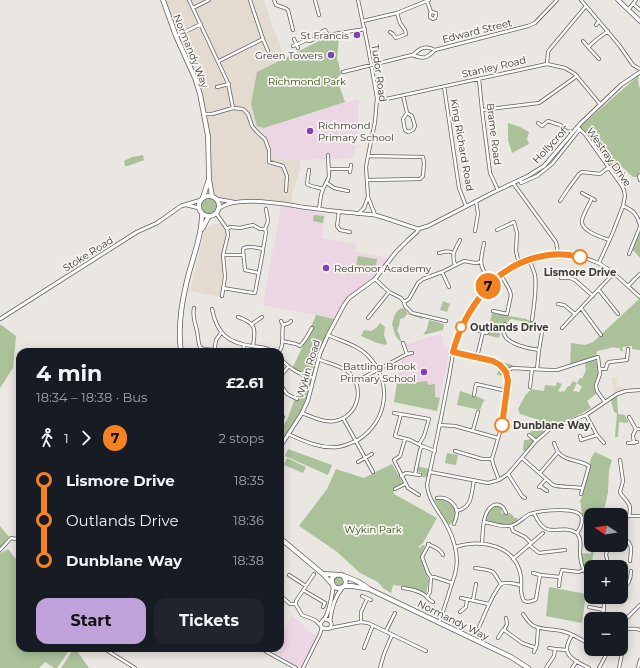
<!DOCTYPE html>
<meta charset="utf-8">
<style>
:root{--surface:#171b24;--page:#20242c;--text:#f1f3f6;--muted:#9ea1a6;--accent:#bfa2d9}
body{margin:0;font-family:Montserrat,sans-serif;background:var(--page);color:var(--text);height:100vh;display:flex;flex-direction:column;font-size:15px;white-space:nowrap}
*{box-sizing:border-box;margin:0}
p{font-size:13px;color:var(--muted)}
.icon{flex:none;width:22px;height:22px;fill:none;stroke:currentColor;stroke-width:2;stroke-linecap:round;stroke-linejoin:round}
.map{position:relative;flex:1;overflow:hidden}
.sheet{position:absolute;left:16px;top:348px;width:268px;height:304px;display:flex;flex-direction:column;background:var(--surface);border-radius:12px;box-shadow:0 2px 10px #0003}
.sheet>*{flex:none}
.badge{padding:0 8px;border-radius:13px;font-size:14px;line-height:26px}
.needle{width:26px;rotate:282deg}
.controls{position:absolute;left:584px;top:508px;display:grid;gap:8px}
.controls a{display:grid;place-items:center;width:44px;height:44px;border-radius:8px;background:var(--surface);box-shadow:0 2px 10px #0003;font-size:20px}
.map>.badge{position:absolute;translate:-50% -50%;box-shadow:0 0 0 2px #fff}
.legs{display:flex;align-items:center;gap:6px;height:44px;padding:0 20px;font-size:13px}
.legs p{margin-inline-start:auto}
.headline{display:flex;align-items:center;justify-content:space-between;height:68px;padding:0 20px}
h1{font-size:22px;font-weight:700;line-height:30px}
.button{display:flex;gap:8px;margin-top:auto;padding:8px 20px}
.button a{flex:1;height:46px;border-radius:12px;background:var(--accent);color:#111;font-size:16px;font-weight:700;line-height:46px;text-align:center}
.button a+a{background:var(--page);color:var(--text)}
ul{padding:0 20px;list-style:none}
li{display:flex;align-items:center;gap:14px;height:40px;font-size:15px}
li i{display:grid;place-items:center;width:6px;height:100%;margin:0 5px;background:currentColor}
li i::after{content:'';width:10px;height:10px;margin:-5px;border:3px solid;border-radius:50%;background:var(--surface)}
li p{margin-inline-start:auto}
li:first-child i{background:linear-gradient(#0000 50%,currentColor 0)}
li:last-child i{background:linear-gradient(currentColor 50%,#0000 0)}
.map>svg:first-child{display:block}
</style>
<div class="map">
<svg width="640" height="668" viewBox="0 0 640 668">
<rect width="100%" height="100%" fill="#eae6e2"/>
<path fill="#e3dad0" d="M163,0H264L272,26L278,39L284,58L257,72V126L264,128L265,139L269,150V157L300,160V169L292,195V203L268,200L267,202H234L216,199L212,196L209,179L208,136L195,78Z
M223,222L228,232L223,255L225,274L220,297L190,291L205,229L214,224Z
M611,378H617L616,387L624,388L625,391L615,395Z"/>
<path fill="#ecd6e3" d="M359,100L357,135L353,158L300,160L269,157V150L265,139L264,128L345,102Z
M281,206L301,209L325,214L322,238L356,244L354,251L389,258L374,278L348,297L334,319L263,305Z
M441,334L444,347L450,348L437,411L394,402L398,373L405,370L401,360L412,354V350L407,347L406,344Z
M292,616L300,622L308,631L317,636L300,668L271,650L273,648H280V636Z"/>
<path fill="#aac19a" d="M339,36L337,61H338L341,74L338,77V82L345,102L264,128L257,126L251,104L257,72L325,38Z
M639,75L638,80L640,90V171L638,177H633L622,167L617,173L580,127Z
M508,123L520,127L529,132L527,139L529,144L512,153L508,140Z
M143,155L144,160L128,166H125L124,161L132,157Z
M201 206a8 8 0 1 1 16 0a8 8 0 1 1-16 0Z
M314,215L324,216L323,223L313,221Z
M640,232V258L632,249Z
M358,256L377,259L375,271L356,268L357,261Z
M639,299L640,300V350L632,349V346L622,347L623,351H620V348H615V347L597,351L596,358L570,366L571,343L585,345L593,342Z
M443,301L450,304L447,312L440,310Z
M402,308L405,309L408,314L412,313L423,315V319L407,314L404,318L400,319L399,326L397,330L399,334L402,343C396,338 394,334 393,326H392C393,319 395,310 402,308Z
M492,313L527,319V320L536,322L541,325L540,326L526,323L527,322L511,319L507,322H504L503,325L499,326V328L501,329L499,338L487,335Z
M316,315L334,319L317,354L313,376L307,398L301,411L280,444V431L288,418L295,398L299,387L301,374L292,369L302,348Z
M429,320L444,324L443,330L423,335L427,329Z
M380,323L385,327L384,335L387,343L386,345L377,343L361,336L364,330L371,331L376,328Z
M0,324L16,336L13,368L0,388Z
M595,360L597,362L599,374L594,385L597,393L587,401L591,408L577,416L563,421L551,426L536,439L530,433L532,428L539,430V420L520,414L518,409L525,396L531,389L544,391L545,385L556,386L557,382L562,384L558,391L561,392L562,391L564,392L568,386H570L573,381L577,383L573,391L579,392L582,387L577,383L580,378L582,379L586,370L585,363Z
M495,362H501L513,365L512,368L506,372L507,376L497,375L500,365Z
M403,380L410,383L427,381L428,385L435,384V397L440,398L437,411L394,402L397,383H402Z
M460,391C469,394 477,396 485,400L483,402L480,410L457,405Z
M617,395L618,414L625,415L626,418L628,420V423L619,422L618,437H615L617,413L614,412L611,400Z
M530,439L533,440L535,443L527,453L523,450L524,440H527Z
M288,449L332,465L328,475L285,456Z
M595,452L612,460L609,470L608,492L605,506H604L605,508L602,510L601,515H591V517L583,516L582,513L580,500H581L591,458Z
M447,453L458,455L456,465L445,463Z
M287,458L306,467L303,473L284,465Z
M392,464L403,483L393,488L394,494L437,518L423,543L418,547L420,548L422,545L425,546L420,557L429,580L426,594L401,586L393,585L391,593L383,588L378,582L360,573L336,551L299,526L327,489L336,469L364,478C373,473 382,469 392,464Z
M416,466L429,469L427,478L420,476L421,472L415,471Z
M437,498C452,498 455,505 456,519L449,525L434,500Z
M497,505L502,509L501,512L502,513H504L506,514L508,513H510L515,518H518L516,523L511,526L484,522C487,512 487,509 497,505Z
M0,526L9,537L0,548Z
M592,545H595L591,567L584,571L580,553L591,554Z
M8,549L15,558L20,555V648H71L57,668H54L45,662L39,668H0V552H1V553Z
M334 581a5 5 0 1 1 10 0a5 5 0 1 1-10 0Z
M549,587L586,594L582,623L546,616Z
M74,648H75L89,668H61Z"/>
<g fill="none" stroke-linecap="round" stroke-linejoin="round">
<g stroke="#63605d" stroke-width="4">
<path id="minor" d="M189,0L228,83L233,108
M274,0L276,5L285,8L288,10L293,30
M315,0L319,15
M358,0L368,47L377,98L375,122L368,156L366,167L368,197L375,215
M581,0L619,45L633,65L640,69
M427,1L431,12L430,14V17L433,19L435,18L436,15V13L431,12
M633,4L640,10
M193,8L209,0
M628,10L636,0
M363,21L397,13L429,0
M596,25L599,21
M390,32L393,34L395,37L396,38L404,35L406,34L405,30L400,23L397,13
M176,36L201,24
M263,39L268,51
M294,39L298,48
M583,41L588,47
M293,46L307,40L310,41L317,37V34L325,30L328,35L365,29
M413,55C420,48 425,45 435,50
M599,59L588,47L596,40L608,31
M219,61L263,39L250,0
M547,64L548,52L550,49L586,6
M343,72L412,55C424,59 426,59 435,50L528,26L535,23L557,0
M479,79L482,110L490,173L498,190
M444,86L459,188L466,206
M217,87L229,84
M403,95L407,113L412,116L415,126L413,130L408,132L405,130L403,119L407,113
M377,101L547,64L565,68L575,74L600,104
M482,110L539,103L577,76
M204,114H212L233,108L243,109L248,114L252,126L258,133L265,139L269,150V162L283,166L287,176L286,191
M538,123L542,126L548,121L560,125L572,132
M577,127L585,134L622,186L624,190L625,196L623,206L613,232L599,263
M329,169H350
M309,170L307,184C311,187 318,187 323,189
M350,172L351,165
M640,175L639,176L640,180
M367,180L420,179L423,176L424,163L423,157L368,156
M520,180L521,183L537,176L552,164L580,129
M327,183L334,188L348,191
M513,183L556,242L557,247L558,253
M582,193L595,200
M592,198C589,205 584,213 582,220C580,231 601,237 609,240
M560,201L568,189L579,174L582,172L600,174L609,167
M623,206C632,209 638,215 640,225
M319,209L321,195L323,189L329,177L328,155
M339,211L337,226L340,230L350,232
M216,213L227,229L228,235L223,255L225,277L222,296
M358,214L364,208L368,197
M227,229L230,227L240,228L253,225L260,229H265
M497,230L514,222L517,233L516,251L519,264
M475,231L478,214L476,201
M484,243C483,251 478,263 484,271C486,274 490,277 493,280
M439,253C444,252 448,250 453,253
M629,254L640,227
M223,255H243
M529,259C531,264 533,269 535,275C537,288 534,306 532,320
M455,265C451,253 455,251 460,240
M442,272L449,287
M259,273L245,270L243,250L244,248C250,246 256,247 263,249L266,232L265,229L268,221L266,209
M561,278H570L575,280L593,296
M375,279L389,292L401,298L404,302
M628,286L640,274
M223,288L253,293H255L263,251V249
M599,290L618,314
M558,304L564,305L575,314
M194,308C192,317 195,322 197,331C198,336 198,342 200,347L204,349L213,350
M581,308L601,335
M212,309C217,334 228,343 252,346C260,347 267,347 273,352
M493,311L507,314L511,295L509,289L501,275
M238,317C256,323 256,329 253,346
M368,318L389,292
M281,321L283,325
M446,321L412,313L405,306L404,302L409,299L418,283L423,279L442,272L464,261L475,263L481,262
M252,324L262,317
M505,324C504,327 503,330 504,334C507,344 529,349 539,350
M562,328L613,274
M477,330L487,333
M282,341L296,344L300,346L305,340L312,328
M403,343L407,354
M214,352L216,340L221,333
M243,352L244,345
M279,352C285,345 281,334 283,325L289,323L291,321
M453,352L493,361L502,367L506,372L508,381L503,417L502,425L492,459L493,464L499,480
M477,357L483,332
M280,358C291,370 299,374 314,378
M537,369L539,350L542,332
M600,369H606L607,364L609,362L627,360L628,349
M506,372L512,368L550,370H557L598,357L600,374L596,385L597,391L605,402
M280,377L288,367
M355,382L407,354L412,353
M280,384L287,394L297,399
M530,387L532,369
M474,395L476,384L507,391
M302,413C312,417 324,423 335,421C359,417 366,385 347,371C339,365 327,363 318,359
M394,413L429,419L424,436L419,444
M401,414L395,436L410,440L422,446L435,451
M280,416L283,417
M629,417L636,429H640
M343,418L373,472
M439,425L455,426L498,438
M473,430L478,412
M288,434C304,441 320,449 338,447C345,446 351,443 358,440C388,421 393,381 368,356C358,345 341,341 328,335
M529,435L536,441
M597,435L604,443
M580,436L581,440L597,435L586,415
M405,439L400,456L394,460L408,488L419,495
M554,443C555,445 556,449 558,452C566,462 579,459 589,466L581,494
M628,443L637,442
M634,443L633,435L636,429
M455,451L482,459H492
M522,458L553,485C562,488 573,486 582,488
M620,460L623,481L620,492C622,497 626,499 628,503C631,506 630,512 629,516
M358,462L372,454
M430,472L488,483L499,480L508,474L536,441L550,429L586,415L617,394L626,391L640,390
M540,473L558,452
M415,474L420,450L422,446
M508,474L522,496L525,498
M401,476L406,473L420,475
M540,486L547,491
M539,487L546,479
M395,489L405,484
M437,498C448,496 460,506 456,518C456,520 454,522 454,524
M457,511C473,507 471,494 474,480
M534,513C547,543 558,522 577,533C582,540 580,546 580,554C581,565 583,572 591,580
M621,518L629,516H640
M484,522C492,523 501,527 509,526C517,526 523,517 530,514C539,511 581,505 582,519C582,524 580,529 577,533
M511,526L513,531L525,537L531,543
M621,537C634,543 631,549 630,561
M482,543C483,532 482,510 494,505C501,503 504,508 506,513
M428,544C434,547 441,549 443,555
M529,545L539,553L565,550
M455,547C481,539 516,544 521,577C522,586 519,593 524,601L528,602L535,600L536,599L540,575L560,577L562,570L579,572L583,570
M0,550L11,538L16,539L20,541
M513,559L543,533
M607,559L606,555L608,545
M475,568C480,569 488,569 493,572C496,575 498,580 501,584C508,581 514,584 521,585
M533,573L540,575
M314,574L296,601V605L302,615L315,620L320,625
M289,575L306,586
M431,577H434L452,583
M559,586L560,577
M403,588C410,589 417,590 423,594C427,596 428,600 433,602
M303,590L325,603L323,607
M621,591C628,586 631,580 631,571
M280,595L290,604H296
M362,596L371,600
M427,597L430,592L431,577L428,573L422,557L429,544
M461,598L489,604
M473,600L476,584
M605,602L613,597
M589,607L604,610
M460,612L466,607L467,599
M523,614C526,618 529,624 534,626C541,630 556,629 565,632C575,635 583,641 591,645
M506,618L507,624L504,630L522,643L536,648
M600,619C604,612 605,605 603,597
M361,622V612L367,599
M439,622C443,612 446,603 449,593C451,585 455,577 456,569C459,555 453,536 446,524C439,511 428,500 427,485C434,452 441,420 447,387C451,370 452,353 457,336C461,325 468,314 475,304C480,297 486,287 493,280C498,276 503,274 508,270C536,251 567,249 598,263C612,269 628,287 640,297
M621,624L640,605
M479,627C486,612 491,596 501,584
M621,627C628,631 633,627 640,630
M330,628L361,622L368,623L426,651
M386,631L395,613
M572,635C570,639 566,645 567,650C568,659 582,664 589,668
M498,638L503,630
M585,642L591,632
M103,648L135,668
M364,648L373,625
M549,648L555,649
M599,649L607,652
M265,651L296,668
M534,652L537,644L538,628
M303,668L320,634L322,627
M380,668L384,654L392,635
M546,668L554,656L555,649L567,650
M572,668L577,661
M599,668L605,657L608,649
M619,668L622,654
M638,668L640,660"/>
</g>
<g stroke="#63605d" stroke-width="4.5">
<path id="tertiary" d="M216,199L233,202
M187,205L199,208
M218,209C238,194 287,205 310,208C331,211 353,213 375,215L385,218L418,229
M418,229L428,226L494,192L528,176L544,166L581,123L621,85L640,72
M0,319L137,232L157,223L181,206L201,200
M280,447L302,413L308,400L320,353L328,335L344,305L349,298L375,279L396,252L408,240L417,232L418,229
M324,619C330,619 333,623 330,628C327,629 323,630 321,626C319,622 323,621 325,618C329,612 333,593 333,586
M330,621C331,610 335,597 342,588"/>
</g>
<g stroke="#63605d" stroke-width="5">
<path id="secondary" d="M618,0L640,21"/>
</g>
<g stroke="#63605d" stroke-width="5.5">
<path id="primary" d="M163,0L176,36L195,78L200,94L208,136L209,179L212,196
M199 206a10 10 0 1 1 20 0a10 10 0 1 1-20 0Z
M203,197L209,179
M202,229L209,216
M181,352C178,330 181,306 186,285C191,261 202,238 202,213
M280,538L323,574L332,584
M324,574L342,575C355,587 330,596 332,578L336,575
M344,576C353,579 362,583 369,589L511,657L528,668
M344,586H352L369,589"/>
</g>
<use href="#minor" stroke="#fff" stroke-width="2.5"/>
<use href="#tertiary" stroke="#fff" stroke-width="3"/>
<use href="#secondary" stroke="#fff" stroke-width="3.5"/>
<use href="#primary" stroke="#fff" stroke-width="4"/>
</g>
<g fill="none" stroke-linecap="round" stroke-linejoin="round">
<g stroke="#fff" stroke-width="9">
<path id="line-1" d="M502,425L508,381L506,372L500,365L493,361L453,352C459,329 469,310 484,292C487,288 490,283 494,280C517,260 549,249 580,257"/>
</g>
<use href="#line-1" stroke="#f58220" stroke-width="6"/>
</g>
<g fill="#8240b5" stroke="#f7f3ef" stroke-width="1.5">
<circle cx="357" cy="35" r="4"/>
<circle cx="331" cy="55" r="4"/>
<circle cx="310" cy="131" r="4"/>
<circle cx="326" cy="268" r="4"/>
<circle cx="424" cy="372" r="4"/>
</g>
<g fill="#fff" stroke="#f58220" stroke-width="2">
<circle cx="580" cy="257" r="7"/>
<circle cx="461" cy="327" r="5"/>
<circle cx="502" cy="425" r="7"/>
</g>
<g text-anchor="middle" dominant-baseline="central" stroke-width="3.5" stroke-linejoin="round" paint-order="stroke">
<g font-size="10" fill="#3b3a39" stroke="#f7f3ef">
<text transform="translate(477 31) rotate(-14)">Edward Street</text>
<text transform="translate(191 51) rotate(68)">Normandy Way</text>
<text transform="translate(494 67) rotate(-13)">Stanley Road</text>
<text transform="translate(379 73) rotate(82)">Tudor Road</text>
<text transform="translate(494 134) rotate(83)">Brame Road</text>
<text transform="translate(551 144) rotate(-47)">Hollycroft</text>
<text transform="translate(462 145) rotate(80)">King Richard Road</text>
<text transform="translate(609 157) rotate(55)">Westray Drive</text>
<text transform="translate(88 254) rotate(-32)">Stoke Road</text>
<text transform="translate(308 369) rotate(-73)">Wykin Road</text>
<text transform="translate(453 620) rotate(26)">Normandy Way</text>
</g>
<g font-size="10" fill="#3b3a39" stroke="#f7f3ef" text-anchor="end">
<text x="349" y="35">St Francis</text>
<text x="323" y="55">Green Towers</text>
<text x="318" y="125" text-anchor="start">Richmond<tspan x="318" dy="12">Primary School</tspan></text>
<text x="334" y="268" text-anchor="start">Redmoor Academy</text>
<text x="416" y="366">Battling Brook<tspan x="416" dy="12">Primary School</tspan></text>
</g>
<g font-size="10" fill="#315113" stroke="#f7f3ef">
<text x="307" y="81">Richmond Park</text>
<text x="373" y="529">Wykin Park</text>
</g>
<g font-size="10" font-weight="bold" fill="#3b3a39" stroke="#f7f3ef" text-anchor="start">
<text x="580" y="272" text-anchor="middle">Lismore Drive</text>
<text x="470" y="327">Outlands Drive</text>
<text x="513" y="425">Dunblane Way</text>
</g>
</g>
</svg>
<div class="controls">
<a><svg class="needle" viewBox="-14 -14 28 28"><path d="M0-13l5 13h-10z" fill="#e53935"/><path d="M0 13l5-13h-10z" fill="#9ea1a6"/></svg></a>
<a>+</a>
<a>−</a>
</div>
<b class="badge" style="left:488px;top:286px;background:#f58220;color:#111">7</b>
<section class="sheet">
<div class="headline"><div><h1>4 min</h1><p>18:34 – 18:38 · Bus</p></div><b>£2.61</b></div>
<div class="legs"><svg class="icon" aria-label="walk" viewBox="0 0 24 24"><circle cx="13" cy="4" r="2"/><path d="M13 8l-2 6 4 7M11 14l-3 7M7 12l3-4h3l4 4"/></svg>1<svg class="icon" aria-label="forward" viewBox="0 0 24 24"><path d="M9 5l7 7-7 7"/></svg><b class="badge" style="background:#f58220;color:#111">7</b><p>2 stops</p></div>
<ul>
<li><i style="color:#f58220"></i><b>Lismore Drive</b><p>18:35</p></li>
<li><i style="color:#f58220"></i><span>Outlands Drive</span><p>18:36</p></li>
<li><i style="color:#f58220"></i><b>Dunblane Way</b><p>18:38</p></li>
</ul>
<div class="button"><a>Start</a><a>Tickets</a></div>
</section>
</div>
